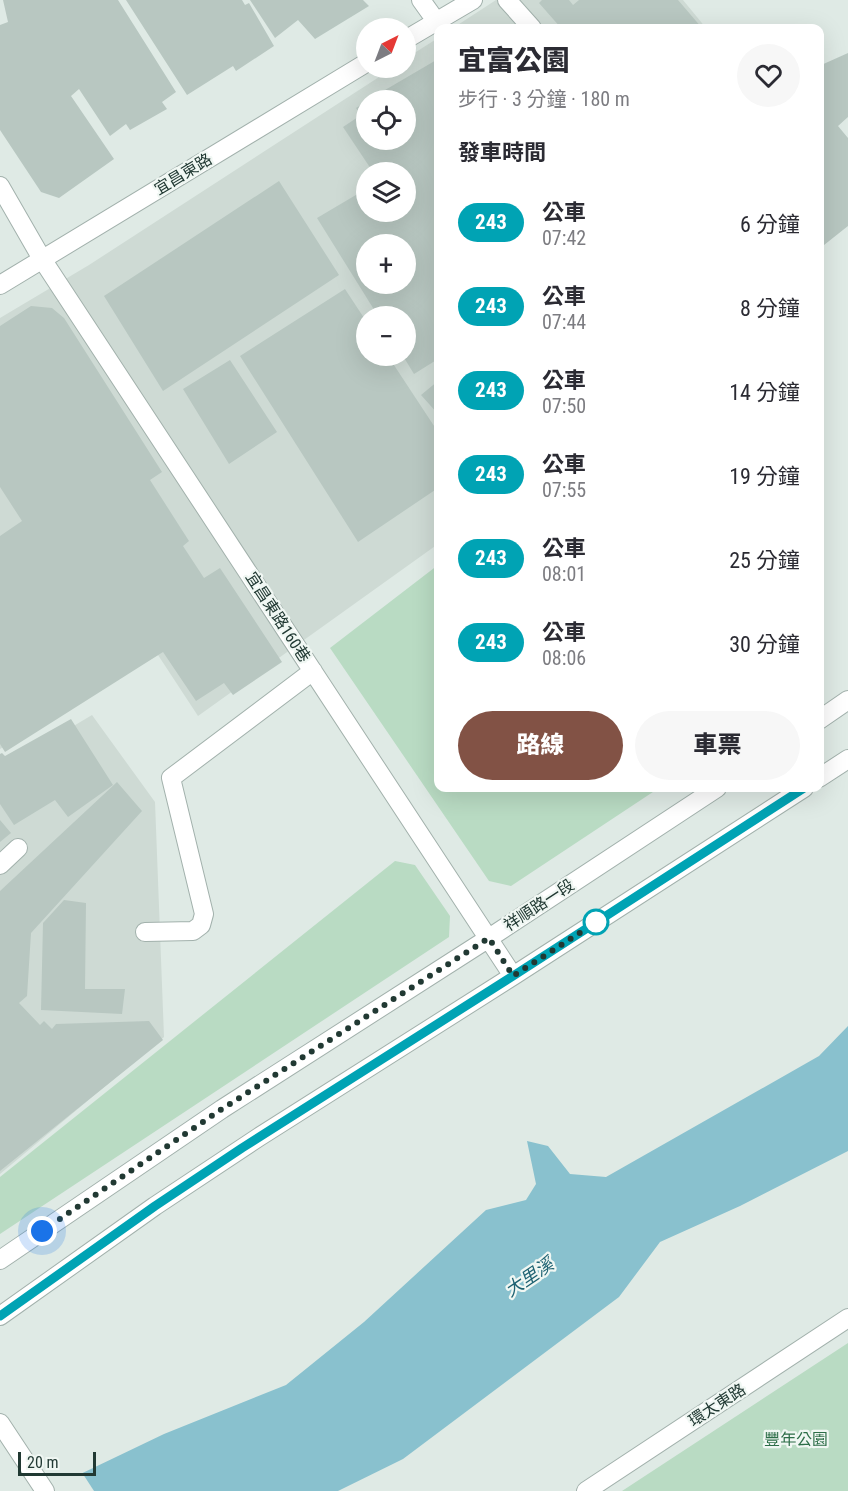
<!DOCTYPE html>
<html lang="zh-TW">
<meta charset="utf-8">
<style>
:root{--surface:#fff;--page:#f7f7f7;--text:#2b2b33;--muted:#7c7c81;--accent:#825245}
body{margin:0;font-family:"Roboto Condensed","Noto Sans TC",sans-serif;background:var(--page);color:var(--text);height:100vh;display:flex;flex-direction:column;font-size:22px;white-space:nowrap}
*{box-sizing:border-box;margin:0}
p{font-size:20px;color:var(--muted)}
.icon{flex:none;width:33px;height:33px;fill:none;stroke:currentColor;stroke-width:2;stroke-linecap:round;stroke-linejoin:round}
.map{position:relative;flex:1;overflow:hidden}
.details{position:absolute;left:434px;top:24px;width:390px;height:768px;display:flex;flex-direction:column;background:var(--surface);border-radius:12px;box-shadow:0 6px 24px #0002}
.details>*{flex:none}
.badge{padding:0 12px;border-radius:20px;font-size:21px;line-height:39px}
.needle{width:39px;rotate:42deg}
.tools{position:absolute;left:356px;top:18px;display:grid;gap:12px}
.tools a{display:grid;place-items:center;width:60px;height:60px;border-radius:50%;background:var(--surface);box-shadow:0 6px 24px #0002;font-size:30px}
.scale{position:absolute;left:18px;bottom:15px;width:78px;box-sizing:border-box;padding-left:6px;border:3px solid #213933;border-top:0;font-size:16px;line-height:21px;white-space:nowrap;color:#213933;-webkit-text-stroke:4px #f0f7f3;paint-order:stroke}
.you{position:absolute;width:30px;height:30px;margin:-15px;border:4px solid #fff;border-radius:50%;background:#1a73e8;box-shadow:0 0 0 9px #1a73e833}
.map>.badge{position:absolute;translate:-50% -50%;box-shadow:0 0 0 3px #fff}
h2{padding:0 24px;font-size:22px;line-height:54px}
.round{display:grid;place-items:center;flex:none;width:63px;height:63px;border-radius:32px;background:var(--page)}
.overview{display:flex;align-items:center;justify-content:space-between;height:102px;padding:0 24px}
h1{font-size:28px;font-weight:800;line-height:45px}
.cta{display:flex;gap:12px;margin-top:auto;padding:12px 24px}
.cta a{flex:1;height:69px;border-radius:36px;background:var(--accent);color:#fff;font-size:24px;font-weight:800;line-height:69px;text-align:center}
.cta a+a{background:var(--page);color:var(--text)}
ul{padding:0;list-style:none}
li{display:flex;align-items:center;gap:18px;height:84px;padding:0 24px}
li div{flex:1}
li b{display:block;font-size:22px}
li em{font-style:normal}
li .badge{min-width:66px;font-weight:700;text-align:center}
.map>svg:first-child{display:block}
</style>
<div class="map">
<svg width="848" height="1491" viewBox="0 0 848 1491">
<rect width="100%" height="100%" fill="#dfeae5"/>
<path fill="#cedad4" fill-rule="evenodd" d="M496,0H683L706,28H453Z
M438,38V544L198,716L158,655L0,749V318L89,265L393,68H405V59ZM366,100H405V140H366ZM366,172H405V212H366ZM366,244H405V284H366ZM366,316H405V356H366Z
M92,715L155,802L164,1037L0,1174V770Z"/>
<path fill="#b9dbc3" d="M438,565V788H659L511,886L489,881L330,648Z
M395,861L415,865L450,916L449,937L0,1234V1177Z
M848,1343V1491H622Z"/>
<path fill="#89c1ce" d="M848,1026V1151L740,1206L660,1242L619,1297L403,1459L338,1491H45L164,1434L286,1385L364,1322L486,1210L526,1200L536,1184L527,1141L548,1146L570,1174L606,1177L819,1056Z"/>
<path fill="#dfeae5" d="M81,1471L94,1491H42L44,1488Z"/>
<path fill="#b8c7c1" fill-rule="evenodd" d="M3,0H118L176,92L162,102L167,109L130,130L126,124L110,136L79,89L71,96L114,159L59,198L41,192L0,130V25L8,22Z
M126,0H242L245,5L249,3L274,46L236,71L233,66L187,95Z
M250,0H363L369,6L315,39L298,20L275,38Z
M542,0H569L573,5L579,0H678L702,28H561L539,3Z
M848,53V117L838,126L848,138V226L819,249V66Z
M438,59V359L414,374L403,356H405V316H378L317,218L366,189V212H405V172H373L343,127L361,115L356,108L366,102V140H405V100H368ZM366,244H405V284H366Z
M279,181L339,275L163,391L104,296Z
M345,289L366,321V356H388L438,432V488L358,542L240,356Z
M31,306L52,308L64,318L162,472L150,480L189,541L183,546L204,578L220,568L282,662L233,695L224,683L196,701L163,652L5,752L0,744V536L22,521L0,487V326Z
M230,360L277,432L229,464L183,389Z
M438,381V414L421,395Z
M71,719L113,785L68,817L55,800L14,825L0,804V754L2,753L5,756Z
M117,782L142,811L31,933L27,996L19,1003L40,1025L44,1021L52,1029L56,1024L149,1021L163,1040L0,1171V891Z
M0,820L11,833L0,842Z
M64,900L86,903L85,989H125L122,1014L41,1010L43,923Z"/>
<g fill="none" stroke-linecap="round" stroke-linejoin="round">
<g stroke="#a2b1ac" stroke-width="20">
<path id="minor" d="M421,0L436,21
M507,0L532,28
M405,40L473,0
M0,186L42,259L513,976
M0,285L366,63
M819,720L848,700
M819,778L848,759
M0,865L18,848
M145,932L193,931L201,925L204,914L171,778L313,671
M0,1260L222,1109L489,938L717,788
M0,1316L155,1206L259,1137L513,976L804,788
M0,1423L45,1491
M586,1491L848,1318"/>
</g>
<use href="#minor" stroke="#fff" stroke-width="18"/>
</g>
<g fill="none" stroke-linecap="round" stroke-linejoin="round">
<g stroke="#fff" stroke-width="14">
<path id="line" d="M0,1316L155,1206L242,1148L513,976L804,788"/>
</g>
<use href="#line" stroke="#00a3b4" stroke-width="9"/>
<path stroke="#213933" stroke-width="6" stroke-dasharray="0 10.8" d="M42,1231L222,1109L489,938L513,976L603,918L596,922"/>
</g>
<circle fill="#fff" stroke="#00a3b4" stroke-width="3" cx="596" cy="922" r="12"/>
<g text-anchor="middle" dominant-baseline="central" stroke-width="4.5" stroke-linejoin="round" paint-order="stroke">
<g font-size="16" fill="#213933" stroke="#f0f7f3">
<text transform="translate(183 174) rotate(-31)">宜昌東路</text>
<text transform="translate(278 617) rotate(57)">宜昌東路160巷</text>
<text transform="translate(539 905) rotate(-33)">祥順路一段</text>
<text transform="translate(717 1405) rotate(-33)">環太東路</text>
</g>
<g font-size="16" fill="#2d6e48" stroke="#f0f7f3">
<text x="796" y="1439">豐年公園</text>
</g>
<g font-size="18" font-style="italic" fill="#1e6272" stroke="#f0f7f3">
<text transform="translate(529 1277) rotate(-34)">大里溪</text>
</g>
</g>
</svg>
<div class="tools">
<a><svg class="needle" viewBox="-14 -14 28 28"><path d="M0-13l5 13h-10z" fill="#e53935"/><path d="M0 13l5-13h-10z" fill="#7c7c81"/></svg></a>
<a><svg class="icon" aria-label="locate" viewBox="0 0 24 24"><circle cx="12" cy="12" r="6"/><path d="M12 2v4M12 18v4M2 12h4M18 12h4"/></svg></a>
<a><svg class="icon" aria-label="layers" viewBox="0 0 24 24"><path d="M12 4l9 5-9 5-9-5zM3 14l9 5 9-5"/></svg></a>
<a>+</a>
<a>−</a>
</div>
<div class="scale">20 m</div>
<div class="you" style="left:42px;top:1231px"></div>
<section class="details">
<div class="overview"><div><h1>宜富公園</h1><p>步行 · 3 分鐘 · 180 m</p></div><a class="round"><svg class="icon" aria-label="heart" viewBox="0 0 24 24"><path d="M12 20l-8-8c-3-5 5-10 8-4 3-6 11-1 8 4z"/></svg></a></div>
<h2>發車時間</h2>
<ul>
<li><span class="badge" style="background:#00a3b4;color:#fff">243</span><div><b>公車</b><p>07:42</p></div><em>6 分鐘</em></li>
<li><span class="badge" style="background:#00a3b4;color:#fff">243</span><div><b>公車</b><p>07:44</p></div><em>8 分鐘</em></li>
<li><span class="badge" style="background:#00a3b4;color:#fff">243</span><div><b>公車</b><p>07:50</p></div><em>14 分鐘</em></li>
<li><span class="badge" style="background:#00a3b4;color:#fff">243</span><div><b>公車</b><p>07:55</p></div><em>19 分鐘</em></li>
<li><span class="badge" style="background:#00a3b4;color:#fff">243</span><div><b>公車</b><p>08:01</p></div><em>25 分鐘</em></li>
<li><span class="badge" style="background:#00a3b4;color:#fff">243</span><div><b>公車</b><p>08:06</p></div><em>30 分鐘</em></li>
</ul>
<div class="cta"><a>路線</a><a>車票</a></div>
</section>
</div>
